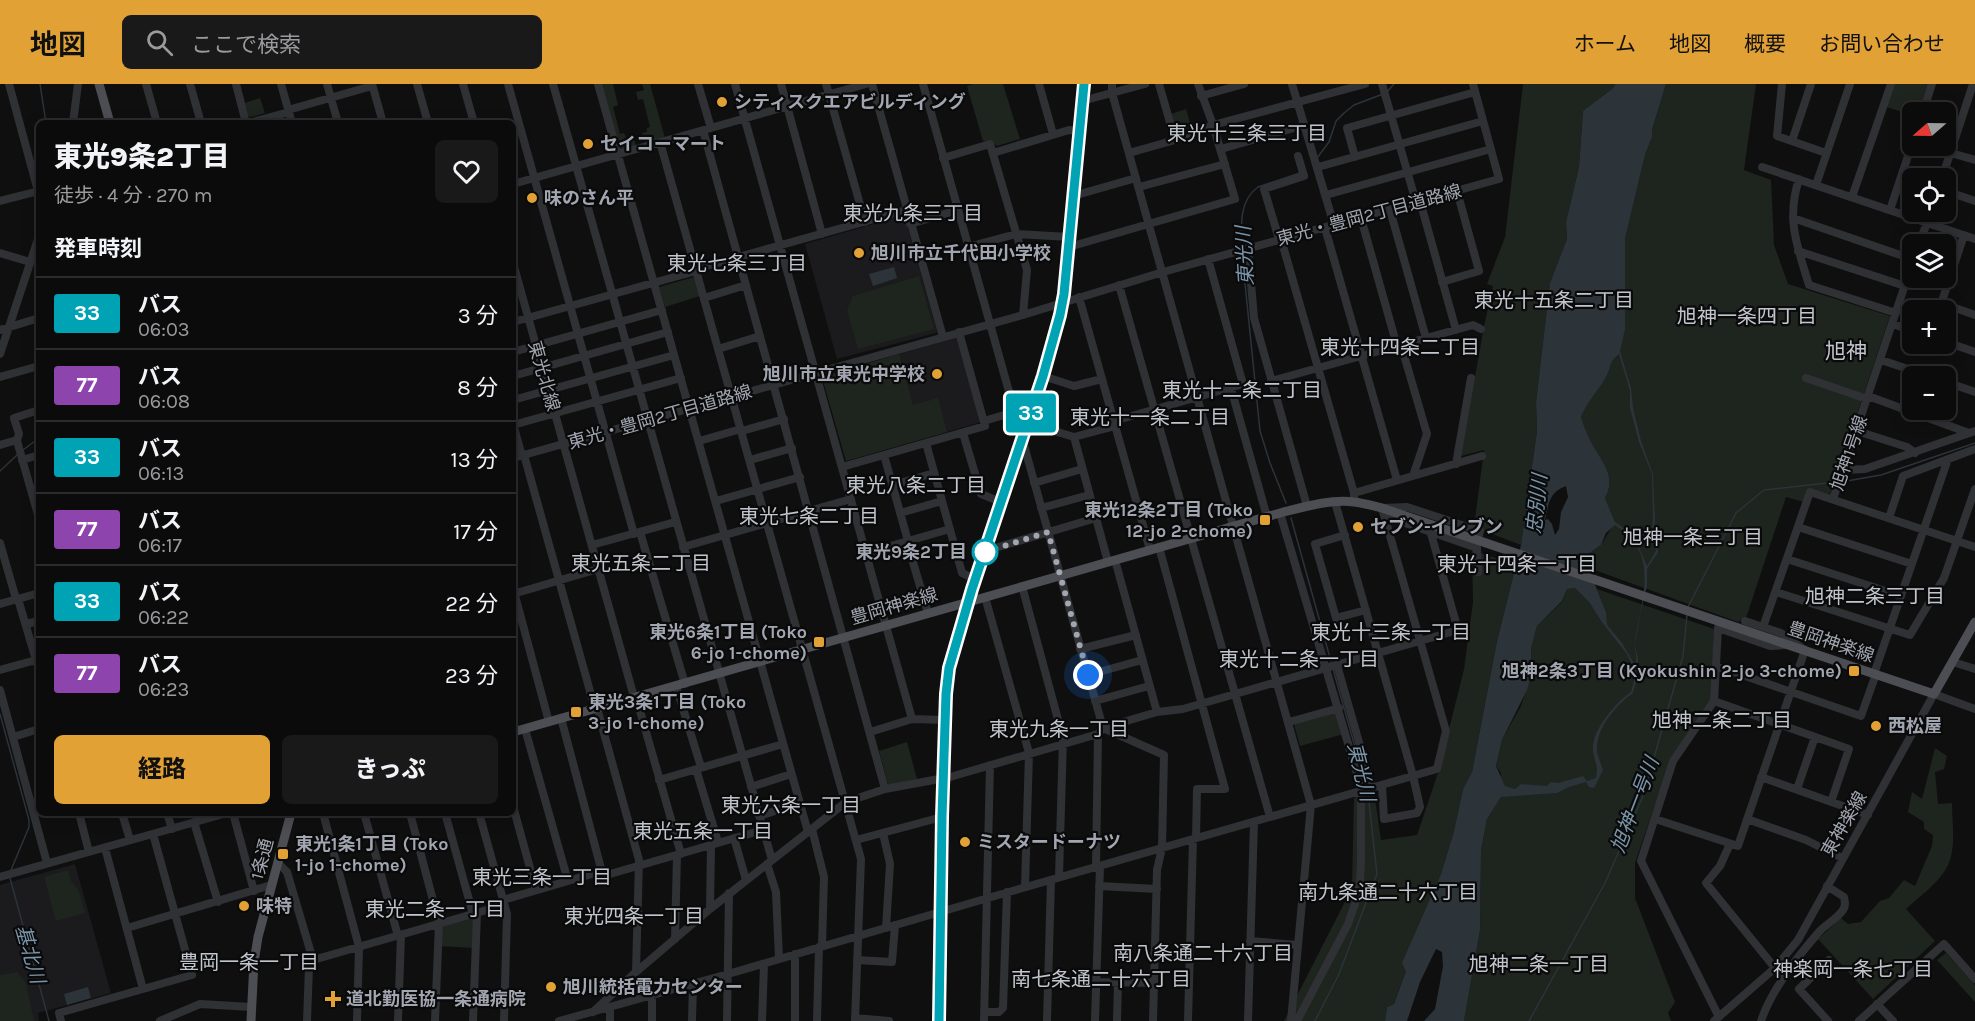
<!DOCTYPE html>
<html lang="ja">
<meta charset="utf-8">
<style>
:root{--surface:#0b0b0c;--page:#19191a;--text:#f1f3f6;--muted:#9a9b9d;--line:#2b2b2d;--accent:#e2a135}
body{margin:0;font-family:Karla,"Noto Sans JP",sans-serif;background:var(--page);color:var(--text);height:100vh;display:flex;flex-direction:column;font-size:22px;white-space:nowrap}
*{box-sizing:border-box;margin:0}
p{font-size:20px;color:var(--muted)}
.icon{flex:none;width:33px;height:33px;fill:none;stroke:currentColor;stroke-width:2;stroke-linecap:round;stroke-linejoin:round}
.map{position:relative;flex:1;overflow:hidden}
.sheet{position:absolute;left:36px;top:36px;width:480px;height:696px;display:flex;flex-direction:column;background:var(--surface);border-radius:9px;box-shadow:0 3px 15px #0003,0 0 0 2px var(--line)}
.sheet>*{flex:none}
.badge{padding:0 12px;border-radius:4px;font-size:21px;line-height:39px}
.needle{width:39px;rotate:250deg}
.tools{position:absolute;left:1902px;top:18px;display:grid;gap:12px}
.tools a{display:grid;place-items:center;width:54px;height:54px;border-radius:9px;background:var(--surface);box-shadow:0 3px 15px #0003,0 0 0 2px var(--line);font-size:30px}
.you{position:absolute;width:30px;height:30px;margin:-15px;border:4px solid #fff;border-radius:50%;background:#1a73e8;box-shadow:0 0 0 9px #1a73e833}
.map>.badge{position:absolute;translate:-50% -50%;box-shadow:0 0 0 3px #fff}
h2{padding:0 18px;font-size:22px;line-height:54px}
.round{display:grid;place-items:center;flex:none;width:63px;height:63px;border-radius:9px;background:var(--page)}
.head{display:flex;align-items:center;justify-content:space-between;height:102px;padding:0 18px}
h1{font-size:28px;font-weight:800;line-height:45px}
.action{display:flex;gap:12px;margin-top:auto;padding:12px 18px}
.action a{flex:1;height:69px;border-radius:9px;background:var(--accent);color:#111;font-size:24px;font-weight:800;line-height:69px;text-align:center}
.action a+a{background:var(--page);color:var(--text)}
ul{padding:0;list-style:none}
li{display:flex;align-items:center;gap:18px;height:72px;padding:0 18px;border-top:2px solid var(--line)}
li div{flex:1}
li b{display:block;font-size:22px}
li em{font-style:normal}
li .badge{min-width:66px;font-weight:700;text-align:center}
header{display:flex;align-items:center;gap:36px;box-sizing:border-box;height:84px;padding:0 30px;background:var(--accent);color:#111}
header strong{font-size:28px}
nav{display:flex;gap:33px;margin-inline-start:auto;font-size:21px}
.search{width:420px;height:54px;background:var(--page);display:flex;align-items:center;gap:15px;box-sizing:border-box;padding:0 21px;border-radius:9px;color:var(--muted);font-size:22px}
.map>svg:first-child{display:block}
</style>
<header>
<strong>地図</strong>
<div class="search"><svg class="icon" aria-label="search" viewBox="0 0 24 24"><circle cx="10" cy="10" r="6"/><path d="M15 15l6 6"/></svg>ここで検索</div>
<nav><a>ホーム</a><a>地図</a><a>概要</a><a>お問い合わせ</a></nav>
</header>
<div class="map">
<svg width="1975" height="937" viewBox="0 0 1975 937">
<rect width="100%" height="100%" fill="#0f0f10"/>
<path fill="#1b1b1d" d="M901,132L905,134L937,247L936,249L837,275L805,160Z
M958,253L981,338L846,377L822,293Z
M75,780L111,909L38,929L39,937H0V801Z"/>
<path fill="#1e241e" d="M601,0H613L618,21L613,23L620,50L624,49L626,54L633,52L636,62L619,67Z
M642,0H650L665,54L645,60L642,49L647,48V44L650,43L643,15L638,16L636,8L644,6Z
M973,0H1003L1020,55L997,62L991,57H983L967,2Z
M1523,0H1615L1613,4L1583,27L1579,83L1566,138L1567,155L1550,200L1536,318L1537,347L1521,461L1474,443L1484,366L1461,372L1484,242L1493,202L1487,200L1505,153Z
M1666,0H1756L1744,86L1771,96L1774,161L1788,200L1890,232L1830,410L1809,405L1804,418L1786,413L1745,537L1741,536L1738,538L1589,484L1584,473L1601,461L1615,438L1605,414C1619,389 1597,374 1588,351C1585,345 1583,339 1581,333L1584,323L1607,292L1610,277L1619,269L1625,246V155L1645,71L1652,53V46Z
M1891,0H1932L1923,28H1912V31L1883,22Z
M260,14L265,29L251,33L248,32L245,19Z
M1186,25L1192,46L1179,52L1176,49L1171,30Z
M919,192L934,245L858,265L847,226L853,212Z
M694,193L700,212L665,223L659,203Z
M899,270L913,321L938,314L947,348L846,377L822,293Z
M1472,466L1516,481L1497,557L1472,688L1463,705L1454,747L1441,790L1394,920L1387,923L1385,937H1284L1352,804L1354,714L1374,708L1381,756L1417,751L1438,689L1464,585L1473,518Z
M1575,504L1589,518L1601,537L1606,528L1597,505L1714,545L1711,617L1671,673L1635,779V814L1675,918L1668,929L1671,937H1464L1480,846L1481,766L1487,735L1501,713V689L1496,682L1502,656L1521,622L1532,589L1531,565L1537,542L1562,518L1567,505Z
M1337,628L1344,650L1300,662L1294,640Z
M907,658L917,695L891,701L888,700L879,667Z
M1935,664L1947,672L1944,685L1935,688L1938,720L1952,719C1952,739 1957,767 1946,785C1937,800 1919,813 1906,825L1935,857L1873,915L1818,855L1841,834L1848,840L1861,838L1880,817L1889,814L1904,796L1915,802L1932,762L1933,751L1924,745V738L1908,728L1912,708L1922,715Z
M68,786L71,797L79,807L85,829L56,837L44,793Z
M477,829L476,864L438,862L439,839Z
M1946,869L1975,901V918L1937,876Z
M17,888L26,899L34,937H0V891Z"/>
<path fill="#2c3339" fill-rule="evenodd" d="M1615,0H1666L1652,46V53L1645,71L1625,155V246L1620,267L1631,304L1633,324L1641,357L1653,390L1655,436L1654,448L1658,468L1647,485V502L1640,531L1635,561L1638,575V589L1633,609C1616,621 1595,645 1597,668C1598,673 1601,680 1603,686L1594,704L1589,703L1586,698L1569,703L1557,709L1501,713L1487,735L1481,766L1480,846L1464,937H1424L1435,925L1443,882L1442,868L1436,865L1420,898L1407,937H1385L1387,923L1394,920L1406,887L1402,879L1441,790L1454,747L1463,705L1472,688L1497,557L1521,461L1537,347L1536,318L1550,199L1567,155L1566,138L1579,83L1583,27L1613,4ZM1619,270L1630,307V324L1639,358L1652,390L1653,437L1651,449L1656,467L1647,482L1637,459L1632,450L1615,438L1605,414C1619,389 1597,374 1588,351C1585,345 1583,339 1581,333C1587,318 1597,308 1605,295C1612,284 1607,279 1619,270ZM1566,402L1568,413L1561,428L1559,445L1555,451L1552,440L1548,435L1545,436C1549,419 1549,408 1566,402ZM1615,441C1620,445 1626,448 1630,453C1657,482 1639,524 1635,558C1634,566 1638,573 1635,581L1622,559L1607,541L1606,528L1584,473L1601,461L1606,449ZM1575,504L1589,518L1601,537L1627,570L1636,589L1631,608C1616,618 1591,647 1593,666C1594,678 1599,680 1596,694L1587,697L1583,692L1558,699L1551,698L1547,702L1521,700L1515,705L1505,702L1496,682L1502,656L1527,606L1532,589L1531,565L1537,542L1562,517L1567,505Z
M894,183L897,194L873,202L869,190Z
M88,903L91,914L67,921L64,910Z"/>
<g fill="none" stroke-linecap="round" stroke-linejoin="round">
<path stroke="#2c3339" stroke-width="1.5" d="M40,0L46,39
M1387,8L1394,0
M1317,74L1329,58L1336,37L1344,29L1354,21L1383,10
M39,124L37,129L39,131
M1242,162C1241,142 1239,116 1258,103L1300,89
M1242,170L1260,347L1270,379L1286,419
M23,366L39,354
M0,387L17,371
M1841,398L1881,391L1975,359
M1291,434L1332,581
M1688,523L1736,429L1764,406L1836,398
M1333,585L1366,702
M0,630L29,736V743L11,786
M10,794L49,937
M1315,937L1339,890L1377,790L1368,709
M1529,937L1605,799L1643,712L1683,572L1687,531"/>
<path stroke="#303135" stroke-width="8" d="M9,0L38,107
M146,0L157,39
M190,0L201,39
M236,0L246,39
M281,0L292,39
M327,0L338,39
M372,0L383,39
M417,0L428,39
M463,0L474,39
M508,0L634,450
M553,0L772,776
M598,0L808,748
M698,0L711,44
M735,0L912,635
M781,0L822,150
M826,0L865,138
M872,0L943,253
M923,0L1103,644L1164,671L1162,764L1157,786L1153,937
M1039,0L1053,50
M1112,0V9L1311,721L1291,937
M1159,0L1175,56
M1292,0L1334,141
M1382,0L1416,118
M1782,0L1777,52L1826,69
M1201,12L1244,0
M1082,17L1145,0
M288,26L372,2
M1923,28L1932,0
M73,39L78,0
M249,39L289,28
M703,46L885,705
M1792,57L1811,0
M660,58L861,775L855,937
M1221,65L1304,41
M993,69L1069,46L1079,47
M1129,69L1175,56L1213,41L1365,0
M1951,69L1975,76
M1355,73L1347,44L1475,8
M943,74L990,60L1027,186L1023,231
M1318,83L1483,37
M1762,83L1975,155
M1942,94L1973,0
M1799,95C1786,135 1797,162 1809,201L1896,229
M513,100L866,0
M1816,101L1850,0
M1139,103L1225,80
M1946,107L1975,117
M1074,109L1080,110L1136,94
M1326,111L1491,65
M1852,113L1891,0
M0,117L39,107
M1420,117L1456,246
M1390,126L1426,254
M1890,126L1912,60
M1361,134L1397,262
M1793,134L1912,175
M910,140L958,126
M1325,144L1397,396
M1279,155L1264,105L1304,92L1298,72
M1281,155L1354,409V418
M1919,160L1931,128
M968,163L1016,150L1070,153
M1069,163L1235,115L1213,41L1198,0
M1248,164L1254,234L1307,422
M1798,167L1905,202
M0,169L30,178
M513,179L634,613
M696,185L906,126
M1442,198L1479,187L1457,107
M1119,201L1270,733
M1079,213L1150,466
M704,214L746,201
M1941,219L1975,231
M1939,226L1964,151
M513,238L696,187
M1893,240L1912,247
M0,246L39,234
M1946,258L1975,268
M1401,261L1427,350L1413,392
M718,265L760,252
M513,268L662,226
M0,270L39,152
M1881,276L1929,292
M513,292L668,248
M1043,292L1074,302L1102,295
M0,293L39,282
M1806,294L1867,315
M1271,297L1473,241L1481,245
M1946,298L1975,308
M1231,304L1267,433
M1868,312L1969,349
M513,316L674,271
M39,326L14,334L19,350L17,356L19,364L39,434
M984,337L1014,328
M1114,337L1243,300L1208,175
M1028,339L1074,353L1115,342
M513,340L522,372
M513,341L681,294
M742,347L784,335
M1857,347L1907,363L1915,369
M963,349L981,410L1001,418
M1074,353L1108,478
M699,357L741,345
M926,359L962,489L975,495
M0,361L17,356
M524,371L595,625
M884,371L908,457
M513,374L1023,231L1163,188L1499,95L1473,0
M22,376L39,371
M750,376L792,364
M1456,380L1471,294
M842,383L985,342L959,248
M1844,386L1865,385L1975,347
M1034,399L1082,385
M893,401L934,389
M1354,409L1482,372
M1833,415L1912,180
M716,417L800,393
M1335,418L1413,692L1420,723L1417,729L1384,735L1382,701
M1041,424L1089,411
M900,429L942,417
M1280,429L1360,700L1361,707V778L1360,799L1355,820L1348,840L1297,937
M1385,432L1477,464
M1889,434L1903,392L1975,365
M1798,443L1912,480
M640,448L685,600
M1345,451L1315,460L1336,534L1366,526
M907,458L928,529
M0,459L16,515
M592,461L675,438
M683,463L851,415
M1159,463L1225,705H1197L1196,754
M1477,464L1478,488
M985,467L1096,434
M866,469L950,445
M1787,475L1901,512
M1115,476L1157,628
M1022,502L1063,654L1059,793
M513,504L549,638
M1776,508L1910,551L1944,494L1975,405
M513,510L598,485
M985,513L1029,669L1025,803
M18,515L39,586
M0,520L39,509
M26,540L39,537
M1763,543L1810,408L1975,463
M1080,565L1136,551
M1953,578L1975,585
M1337,581L1372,704
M1716,582L1861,632L1876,590
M0,586L36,576
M1874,590L1948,375
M1088,591L1142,576
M676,602L701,683
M0,606L47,779
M636,613L681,770
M1095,617L1149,602
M1714,617L1849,665L1831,718
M597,624L639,776L636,888
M561,634L603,792L763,746
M1289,638L1339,624
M525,645L568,797
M870,648L912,635L945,636
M13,653L39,645
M696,685L718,758
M1761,693L1868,731
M659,696L783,660
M751,703L791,690
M1797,705L1815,653
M513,722L536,806
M79,729L89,768
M122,729L130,756
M167,729L172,745
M233,729L254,807
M323,729L359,863L357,937
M364,729L398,852
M410,729L439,839L435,937
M445,729L473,830
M479,729L507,830L504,937
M759,732L800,719
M1655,735L1738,762L1805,566L1781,549L1745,537
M1747,735L1806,756L1842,774
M194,738L218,818
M812,745L824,793L822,862
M883,749L890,780L886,844
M734,754L746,796
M856,756L942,733
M1730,760L1720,782L1706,799L1775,884
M105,764L143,905
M278,779L287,788L313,876
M767,780L776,808L779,875
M1096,783L1098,650
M0,793L227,729
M1099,802L1157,805
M503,816L602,787
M710,825L711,761
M127,844L271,801
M675,855L677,771
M1250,857L1297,861
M1154,870L1190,871
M857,876L892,878L895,841
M1096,898L1154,899
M1877,920L1893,937
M593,928L636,888L710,825L846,718L885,705L950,693L1098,650L1103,644L1157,628L1183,625L1458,546L1430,446
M984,928H999L1003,924L1007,808
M1719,933L1641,777L1673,677L1714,617L1718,544L1770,562L1786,561
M855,934L889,937
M61,937L59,929L192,891L153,750
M160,937L200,920L251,923
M307,937L309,883L313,876L504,821
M398,937L401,851
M473,937L477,829
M559,937L728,890L988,814L1437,685L1446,647L1382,424L1407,423L1480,447L1479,451
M610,937V924
M652,937V911
M692,937L693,900
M727,937L729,809
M762,937L764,880
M795,937V870
M817,937L819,863
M939,937L942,733L946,610L949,584L972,505L1032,328L1060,231L1064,210L1084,0
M984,937L990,681
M1047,937L1051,796
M1095,937L1100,782
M1117,937L1118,898
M1188,937L1193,755
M1248,937L1254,738
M1714,937L1775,884L1798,856L1934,610L1975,625
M1761,937C1771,907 1798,872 1819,848C1826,840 1837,835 1843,826C1846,822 1845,818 1844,813L1827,802
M1828,937L1799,905L1829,876
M1859,937L1944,860L1975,895"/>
<path stroke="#4c4e53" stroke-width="9" d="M99,0L110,39
M513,648L1280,429C1304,423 1330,415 1354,418C1364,419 1373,422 1382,424L1934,610L1975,538
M251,937L254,878L258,853L291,729"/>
</g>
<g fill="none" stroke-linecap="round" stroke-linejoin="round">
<g stroke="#fff" stroke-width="14">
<path id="line" d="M939,937L942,733L946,610L949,584L972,505L1043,292L1060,231L1064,210L1084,0"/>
</g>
<use href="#line" stroke="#00a3b4" stroke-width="9"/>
<path stroke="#a1a6b0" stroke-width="6" stroke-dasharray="0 10.8" d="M985,468L1048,448L1088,591"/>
</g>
<g fill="#e2a135" stroke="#0a0a0b" stroke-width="2">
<circle cx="722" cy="18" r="6"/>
<circle cx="588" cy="60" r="6"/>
<circle cx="532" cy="114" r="6"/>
<circle cx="859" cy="169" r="6"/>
<circle cx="937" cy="290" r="6"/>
<rect x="1259" y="430" width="12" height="12" rx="3"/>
<circle cx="1358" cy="443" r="6"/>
<rect x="813" y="552" width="12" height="12" rx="3"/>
<rect x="1848" y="581" width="12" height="12" rx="3"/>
<rect x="570" y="622" width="12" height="12" rx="3"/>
<circle cx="1876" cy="642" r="6"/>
<circle cx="965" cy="758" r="6"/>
<rect x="277" y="764" width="12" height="12" rx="3"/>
<circle cx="244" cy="822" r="6"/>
<circle cx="551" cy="903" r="6"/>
<path d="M330 906h6v6h6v6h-6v6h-6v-6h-6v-6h6z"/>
</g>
<circle fill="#fff" stroke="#00a3b4" stroke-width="3" cx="985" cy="468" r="12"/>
<g text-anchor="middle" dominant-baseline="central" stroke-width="4.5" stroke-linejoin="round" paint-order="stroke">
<g font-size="18" font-weight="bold" fill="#a1a6b0" stroke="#0a0a0b" text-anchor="start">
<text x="734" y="18">シティスクエアビルディング</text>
<text x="600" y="60">セイコーマート</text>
<text x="544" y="114">味のさん平</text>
<text x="871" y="169">旭川市立千代田小学校</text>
<text x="925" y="290" text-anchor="end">旭川市立東光中学校</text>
<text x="1253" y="426" text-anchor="end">東光12条2丁目 (Toko<tspan x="1253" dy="21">12-jo 2-chome)</tspan></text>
<text x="1370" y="443">セブン-イレブン</text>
<text x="807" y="548" text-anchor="end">東光6条1丁目 (Toko<tspan x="807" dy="21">6-jo 1-chome)</tspan></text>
<text x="1842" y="587" text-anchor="end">旭神2条3丁目 (Kyokushin 2-jo 3-chome)</text>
<text x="588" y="618">東光3条1丁目 (Toko<tspan x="588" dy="21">3-jo 1-chome)</tspan></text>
<text x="1888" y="642">西松屋</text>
<text x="977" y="758">ミスタードーナツ</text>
<text x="295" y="760">東光1条1丁目 (Toko<tspan x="295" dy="21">1-jo 1-chome)</tspan></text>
<text x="256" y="822">味特</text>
<text x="563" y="903">旭川統括電力センター</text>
<text x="346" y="915">道北勤医協一条通病院</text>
</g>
<g font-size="18" fill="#a1a6b0" stroke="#0a0a0b">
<text transform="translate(1369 131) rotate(-15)">東光・豊岡2丁目道路線</text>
<text transform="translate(544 292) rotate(74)">東光北線</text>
<text transform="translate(660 333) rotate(-16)">東光・豊岡2丁目道路線</text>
<text transform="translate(1849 369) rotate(-71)">旭神1号線</text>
<text transform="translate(894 522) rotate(-16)">豊岡神楽線</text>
<text transform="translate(1831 558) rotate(19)">豊岡神楽線</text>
<text transform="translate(1844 740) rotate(-60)">東神楽線</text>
<text transform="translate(262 775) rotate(-75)">1条通</text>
</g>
<g font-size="18" font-weight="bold" fill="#a1a6b0" stroke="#0a0a0b" text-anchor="end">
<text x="967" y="468">東光9条2丁目</text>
</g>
<g font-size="20" fill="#c1c5cc" stroke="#0a0a0b">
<text x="1247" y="49">東光十三条三丁目</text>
<text x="913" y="129">東光九条三丁目</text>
<text x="737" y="179">東光七条三丁目</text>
<text x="1554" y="216">東光十五条二丁目</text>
<text x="1747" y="232">旭神一条四丁目</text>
<text x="1400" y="263">東光十四条二丁目</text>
<text x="1242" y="306">東光十二条二丁目</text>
<text x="1150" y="333">東光十一条二丁目</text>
<text x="916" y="401">東光八条二丁目</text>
<text x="809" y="432">東光七条二丁目</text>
<text x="1693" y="453">旭神一条三丁目</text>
<text x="641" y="479">東光五条二丁目</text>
<text x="1517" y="480">東光十四条一丁目</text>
<text x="1875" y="512">旭神二条三丁目</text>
<text x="1391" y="548">東光十三条一丁目</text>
<text x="1299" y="575">東光十二条一丁目</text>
<text x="1722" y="636">旭神二条二丁目</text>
<text x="1059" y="645">東光九条一丁目</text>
<text x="791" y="721">東光六条一丁目</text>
<text x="703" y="747">東光五条一丁目</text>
<text x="542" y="793">東光三条一丁目</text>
<text x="1388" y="808">南九条通二十六丁目</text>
<text x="435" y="825">東光二条一丁目</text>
<text x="634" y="832">東光四条一丁目</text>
<text x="1203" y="869">南八条通二十六丁目</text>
<text x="249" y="878">豊岡一条一丁目</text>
<text x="1539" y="880">旭神二条一丁目</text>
<text x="1853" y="885">神楽岡一条七丁目</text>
<text x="1101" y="895">南七条通二十六丁目</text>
</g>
<g font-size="20" font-style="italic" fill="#7a95a9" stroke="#0a0a0b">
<text transform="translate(1245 172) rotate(-93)">東光川</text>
<text transform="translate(1537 420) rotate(-84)">忠別川</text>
<text transform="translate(1361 688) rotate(76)">東光川</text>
<text transform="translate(1635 721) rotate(-69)">旭神一号川</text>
<text transform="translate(30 870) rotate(74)">基北川</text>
</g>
<g font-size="21" fill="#c1c5cc" stroke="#0a0a0b">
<text x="1846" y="267">旭神</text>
</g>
</g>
</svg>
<div class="tools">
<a><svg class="needle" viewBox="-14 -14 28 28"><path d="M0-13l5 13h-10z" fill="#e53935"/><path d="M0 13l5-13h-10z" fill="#9a9b9d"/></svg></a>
<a><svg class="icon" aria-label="locate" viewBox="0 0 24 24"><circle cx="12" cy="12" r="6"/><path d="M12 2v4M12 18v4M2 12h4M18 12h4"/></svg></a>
<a><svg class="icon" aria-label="layers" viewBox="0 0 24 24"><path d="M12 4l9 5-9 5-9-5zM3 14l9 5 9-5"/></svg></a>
<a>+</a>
<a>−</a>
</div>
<div class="you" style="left:1088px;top:591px"></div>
<b class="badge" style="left:1031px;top:329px;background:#00a3b4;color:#fff">33</b>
<section class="sheet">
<div class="head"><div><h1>東光9条2丁目</h1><p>徒歩 · 4 分 · 270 m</p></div><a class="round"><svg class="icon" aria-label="heart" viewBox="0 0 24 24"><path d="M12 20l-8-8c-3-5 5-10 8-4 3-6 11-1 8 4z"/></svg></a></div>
<h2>発車時刻</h2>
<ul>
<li><span class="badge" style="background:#00a3b4;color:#fff">33</span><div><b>バス</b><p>06:03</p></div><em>3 分</em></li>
<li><span class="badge" style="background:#8e44ad;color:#fff">77</span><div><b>バス</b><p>06:08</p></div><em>8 分</em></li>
<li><span class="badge" style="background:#00a3b4;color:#fff">33</span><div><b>バス</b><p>06:13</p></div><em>13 分</em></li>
<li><span class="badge" style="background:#8e44ad;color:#fff">77</span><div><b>バス</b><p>06:17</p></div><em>17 分</em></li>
<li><span class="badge" style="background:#00a3b4;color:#fff">33</span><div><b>バス</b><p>06:22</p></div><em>22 分</em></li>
<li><span class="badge" style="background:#8e44ad;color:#fff">77</span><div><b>バス</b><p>06:23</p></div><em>23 分</em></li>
</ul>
<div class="action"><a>経路</a><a>きっぷ</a></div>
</section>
</div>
